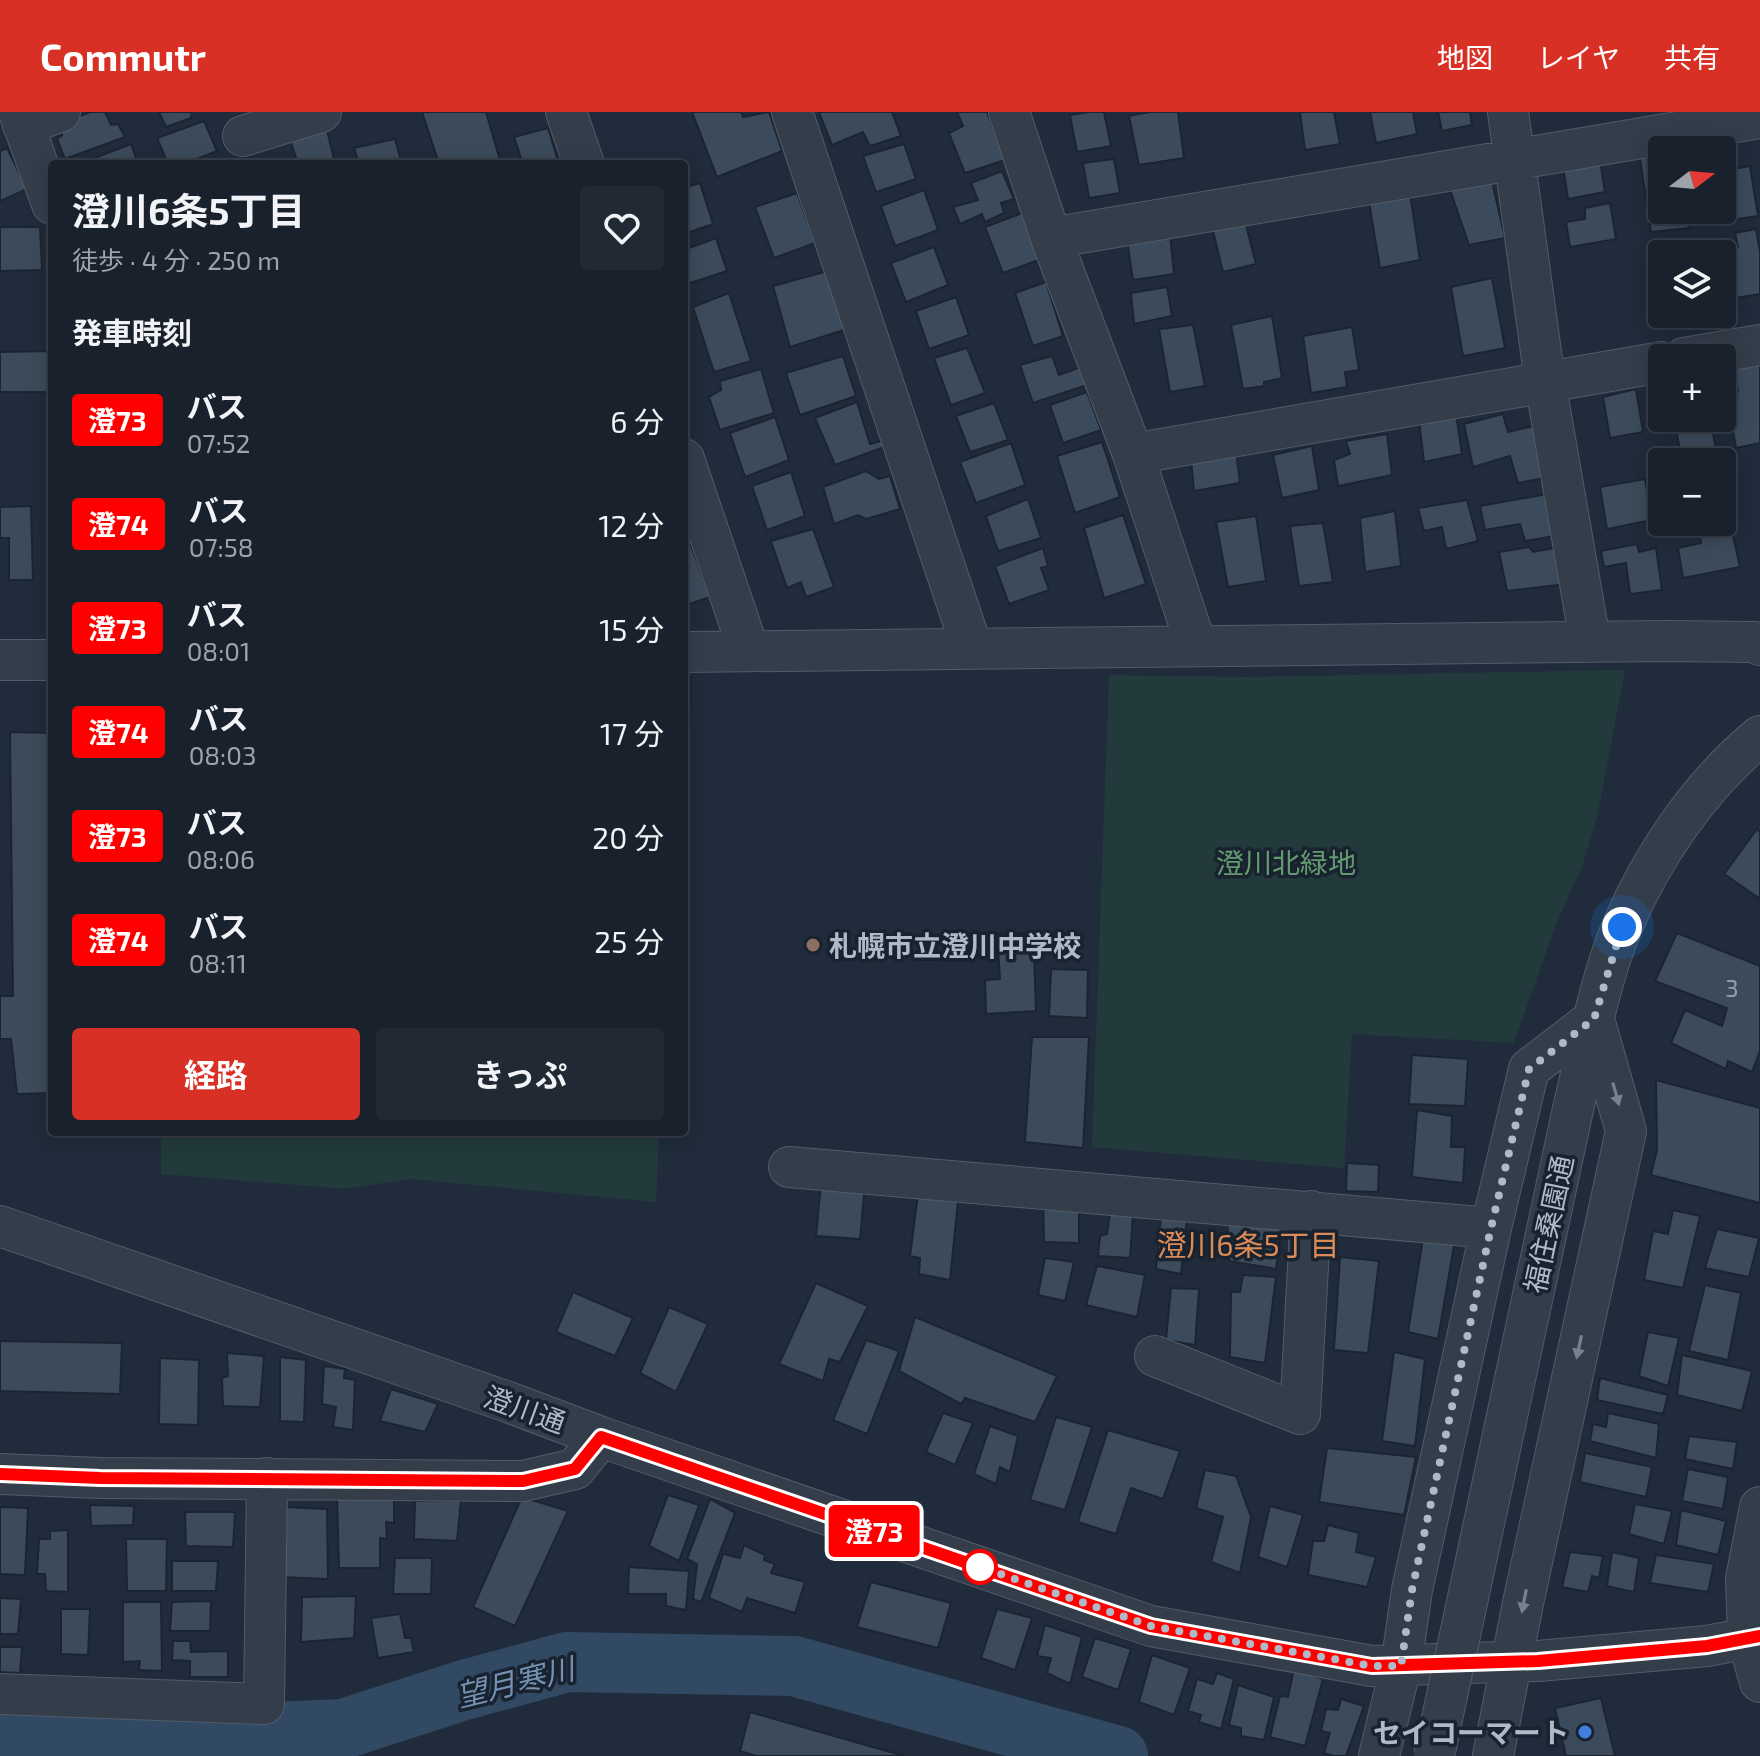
<!DOCTYPE html>
<html lang="ja">
<meta charset="utf-8">
<style>
:root{--surface:#18212c;--page:#212934;--text:#f1f3f6;--muted:#9fa3a9;--line:#363e48;--accent:#d93025}
body{margin:0;font-family:"Exo 2","Noto Sans JP",sans-serif;background:var(--page);color:var(--text);height:100vh;display:flex;flex-direction:column;font-size:30px;white-space:nowrap}
*{box-sizing:border-box;margin:0}
p{font-size:26px;color:var(--muted)}
.icon{flex:none;width:44px;height:44px;fill:none;stroke:currentColor;stroke-width:2;stroke-linecap:round;stroke-linejoin:round}
.map{position:relative;flex:1;overflow:hidden}
.details{position:absolute;left:48px;top:48px;width:640px;height:976px;display:flex;flex-direction:column;background:var(--surface);border-radius:8px;box-shadow:0 4px 20px #0003,0 0 0 2px var(--line)}
.details>*{flex:none}
.badge{padding:0 16px;border-radius:6px;font-size:28px;line-height:52px}
.needle{width:52px;rotate:74deg}
.buttons{position:absolute;left:1648px;top:24px;display:grid;gap:16px}
.buttons a{display:grid;place-items:center;width:88px;height:88px;border-radius:8px;background:var(--surface);box-shadow:0 4px 20px #0003,0 0 0 2px var(--line);font-size:40px}
.you{position:absolute;width:40px;height:40px;margin:-20px;border:6px solid #fff;border-radius:50%;background:#1a73e8;box-shadow:0 0 0 12px #1a73e833}
.map>.badge{position:absolute;translate:-50% -50%;box-shadow:0 0 0 4px #fff}
h2{padding:0 24px;font-size:30px;line-height:72px}
.round{display:grid;place-items:center;flex:none;width:84px;height:84px;border-radius:8px;background:var(--page)}
.overview{display:flex;align-items:center;justify-content:space-between;height:136px;padding:0 24px}
h1{font-size:38px;font-weight:700;line-height:60px}
.primary-button{display:flex;gap:16px;margin-top:auto;padding:16px 24px}
.primary-button a{flex:1;height:92px;border-radius:8px;background:var(--accent);color:#fff;font-size:32px;font-weight:700;line-height:92px;text-align:center}
.primary-button a+a{background:var(--page);color:var(--text)}
ul{padding:0;list-style:none}
li{display:flex;align-items:center;gap:24px;height:104px;padding:0 24px}
li div{flex:1}
li b{display:block;font-size:30px}
li em{font-style:normal}
li .badge{min-width:88px;font-weight:700;text-align:center}
header{display:flex;align-items:center;gap:48px;box-sizing:border-box;height:112px;padding:0 40px;background:var(--accent);color:#fff}
header strong{font-size:38px}
nav{display:flex;gap:44px;margin-inline-start:auto;font-size:28px}
.map>svg:first-child{display:block}
</style>
<header>
<strong>Commutr</strong>
<nav><a>地図</a><a>レイヤ</a><a>共有</a></nav>
</header>
<div class="map">
<svg width="1760" height="1644" viewBox="0 0 1760 1644">
<rect width="100%" height="100%" fill="#202c3b"/>
<path fill="#223a3c" d="M1625,558L1598,701L1583,752L1555,815L1514,931L1352,922L1344,1056L1092,1035L1109,563L1242,565Z
M161,1020H659L656,1090L410,1067L345,1077L161,1062Z"/>
<g fill="none" stroke-linecap="round" stroke-linejoin="round">
<path stroke="#324964" stroke-width="60" d="M0,1617L223,1622L343,1617L464,1578L567,1550L794,1554L1118,1644"/>
</g>
<path fill="#3c4b5b" stroke="#1b2532" stroke-width="2" d="M90,0H105L111,13L118,12L125,25L65,47L57,27L62,23L60,12Z
M159,0H192L191,6L166,15Z
M422,0H486L501,52H439Z
M692,0H741L743,5L769,0L782,39L717,65Z
M819,0H892L901,24L870,34L863,20L832,33Z
M957,0H987L1005,48L965,61L949,21L963,14Z
M1089,0H1104L1111,34L1077,40L1070,3Z
M1149,0H1178L1184,46L1139,53L1129,4Z
M1300,0H1334L1340,32L1305,38Z
M1370,0H1413L1417,22L1376,31Z
M1438,0H1470L1472,13L1442,19Z
M323,1L335,52H298L285,12Z
M204,9L217,39L184,52H168L157,26Z
M548,16L559,52H523L514,25Z
M395,27L402,52H359L354,36Z
M131,32L138,52H90L89,48Z
M904,32L916,67L876,80L863,44Z
M7,36L27,77L0,89V39Z
M1662,38V98H1687L1689,116L1651,120L1639,40Z
M1599,42L1605,80L1568,87L1562,47Z
M1114,47L1120,81L1089,86L1083,51Z
M1750,54L1758,104L1704,112L1701,98H1722V66L1730,65L1728,58Z
M1002,59L1014,87L1001,91L1004,101L985,110L982,102L960,112L953,95L978,88L971,71Z
M1490,61L1505,126L1469,133L1446,66Z
M700,71L713,112L684,122V76Z
M1409,75L1420,148L1380,156L1368,84Z
M924,78L938,118L895,134L881,94Z
M797,81L815,131L774,146L755,95Z
M1610,91L1616,127L1570,135L1566,110L1585,107V96Z
M1025,100L1041,147L1003,161L985,115Z
M1245,109L1256,152L1223,160L1212,115Z
M0,115H40L42,158L0,159Z
M1756,117L1760,140V182L1735,186L1727,137L1738,135L1735,121Z
M1170,121L1174,162L1133,168L1127,128Z
M716,126L727,159L684,173V138Z
M1689,133L1691,142H1662V192L1653,138Z
M934,135L948,173L906,190L891,151Z
M828,159L847,217L790,235L773,174Z
M1492,166L1505,236L1463,244L1451,175Z
M1046,170L1063,224L1033,234L1015,181Z
M1167,175L1172,204L1134,212L1131,181Z
M729,181L751,249L714,260L693,195Z
M956,185L969,223L929,237L916,199Z
M1664,202H1700L1701,210L1666,215Z
M1272,204L1282,266L1264,270V274L1243,277L1231,213Z
M1193,213L1205,274L1170,280L1159,217Z
M1352,215L1359,258L1345,260L1347,275L1311,281L1303,224Z
M967,236L985,281L951,293L934,246Z
M52,239V280H0V240Z
M1760,242V331L1736,336L1726,282L1738,280L1733,246Z
M843,244L856,284L800,303L786,261Z
M1052,244L1059,263L1089,252L1096,270L1033,291L1020,253Z
M761,257L774,301L720,318L709,285L721,278L720,269Z
M1636,277L1643,320L1610,326L1603,285Z
M1087,280L1101,318L1063,331L1050,293Z
M857,290L870,332L885,328L887,334L835,353L815,306Z
M994,291L1008,328L970,340L956,304Z
M1456,301L1462,342L1424,350L1419,308Z
M1503,302L1508,320L1534,314L1545,366L1518,371L1510,344L1473,355L1464,312Z
M775,305L789,348L745,365L730,321Z
M1674,306H1710L1716,337L1681,344Z
M1387,322L1392,363L1338,374L1334,348L1350,342L1346,329Z
M1102,330L1120,385L1075,401L1057,344Z
M1011,331L1025,373L976,391L960,350Z
M1312,334L1319,378L1282,386L1273,343Z
M1236,339L1240,371L1194,379L1191,347Z
M866,359L879,367L890,364L900,397L866,407L858,403L834,412L823,375Z
M791,360L805,404L767,418L752,374Z
M1645,367L1652,408L1607,417L1600,375Z
M1547,382L1554,424L1525,429L1520,412L1485,418L1480,394Z
M1028,387L1041,426L998,439L986,404Z
M1467,388L1478,429L1446,437L1442,415L1424,419L1418,396Z
M1722,388H1725L1740,455L1683,466L1678,436L1701,431L1697,410H1722Z
M31,394L33,468H9V426H0V395Z
M1395,399L1401,454L1365,460L1360,406Z
M1123,403L1146,472L1104,486L1084,416Z
M1256,404L1266,469L1228,475L1216,410Z
M1323,411L1333,470L1299,474L1290,414Z
M813,417L834,475L806,485L801,470L787,476L771,429Z
M690,431L710,485L684,494V433Z
M1637,432L1639,440L1656,436L1662,478L1630,482L1626,451L1604,455L1601,439Z
M1529,435L1533,440L1560,435L1567,472L1507,479L1499,440Z
M1043,436L1048,454L1041,456L1049,478L1009,492L995,454Z
M684,566H691L689,615H684Z
M10,620L52,621V981L17,982L11,927H0V884H13Z
M1757,717L1760,720V787L1724,762Z
M997,821H1042L1043,840H1034L1036,899L986,902L985,868L1000,867Z
M1677,821L1760,854V939L1752,960L1728,949L1726,957L1671,931L1685,898L1722,914L1727,896L1655,869Z
M1051,857L1088,858L1087,906L1049,904Z
M1032,925H1089L1083,1036L1025,1030Z
M1412,943L1468,947L1465,994L1409,992Z
M1656,968L1760,996V1091L1651,1063L1657,1038Z
M1417,998L1452,1004L1451,1035H1465L1463,1071L1412,1065Z
M1347,1051L1379,1053L1378,1080L1346,1079Z
M821,1071L865,1072L860,1127L816,1124Z
M919,1074L959,1080L950,1168L919,1162L920,1146L910,1144Z
M1043,1082L1079,1085V1131L1044,1130Z
M1673,1098L1700,1104L1683,1176L1644,1168L1653,1119L1668,1122Z
M1110,1101L1133,1102L1130,1146L1098,1144L1100,1124L1107,1122Z
M1161,1103L1187,1106L1181,1162L1156,1157Z
M1227,1105L1281,1117L1276,1157L1229,1149Z
M1425,1114L1456,1122L1438,1227L1408,1220Z
M1717,1117L1759,1126L1749,1165L1705,1156Z
M1340,1145L1379,1149L1368,1241L1334,1238Z
M1045,1146L1074,1150L1065,1189L1038,1183Z
M1097,1154L1145,1163L1137,1205L1086,1193Z
M1243,1163L1276,1165L1265,1251L1230,1245L1231,1180H1240Z
M816,1171L868,1194L840,1250L829,1247L823,1269L779,1252Z
M1705,1173L1741,1181L1728,1248L1689,1239Z
M1171,1176L1199,1177L1195,1233L1166,1228Z
M573,1180L633,1206L615,1244L556,1220Z
M669,1195L708,1212L676,1280L640,1261Z
M915,1205L1057,1264L1035,1310L965,1286L961,1292L899,1259Z
M1648,1220L1679,1226L1668,1274L1639,1264Z
M866,1228L899,1239L867,1322L833,1308Z
M0,1229L122,1231L120,1282L0,1279Z
M1394,1240L1425,1247L1415,1334L1382,1329Z
M227,1241L264,1244L260,1295L223,1294L222,1266L228,1264Z
M1682,1243L1752,1259L1742,1299L1677,1283Z
M280,1245L306,1248L304,1310L280,1309Z
M160,1246L199,1248L198,1313L159,1312Z
M324,1254L345,1257L344,1266L355,1268L353,1318L333,1315L336,1295L322,1292Z
M1600,1266L1668,1283L1663,1302L1597,1288Z
M391,1277L438,1292L425,1320L380,1309Z
M943,1301L973,1311L955,1353L926,1340Z
M1608,1301L1659,1312L1656,1346L1590,1329L1593,1312L1606,1315Z
M1056,1305L1092,1315L1065,1398L1030,1388Z
M990,1314L1018,1324L1010,1360L1000,1355L996,1372L974,1362Z
M1108,1318L1180,1339L1163,1387L1131,1376L1116,1422L1078,1410Z
M1689,1324L1737,1330L1733,1357L1685,1347Z
M1327,1336L1416,1345L1404,1403L1319,1390Z
M1585,1341L1652,1355L1646,1385L1580,1370Z
M1688,1357L1728,1365L1723,1397L1682,1389Z
M1205,1358L1236,1364L1251,1405L1240,1461L1211,1450L1223,1405L1196,1396Z
M394,1379V1411L386,1410L387,1427L380,1426V1456H339L337,1382Z
M668,1383L699,1393L679,1449L649,1434Z
M522,1385L568,1399L515,1514L473,1495Z
M710,1387L735,1401L701,1490L693,1487L697,1452L687,1447Z
M461,1388L457,1429L414,1427L415,1389Z
M1635,1392L1672,1399L1664,1432L1629,1422Z
M90,1393L134,1394L133,1413L91,1414Z
M1270,1394L1303,1403L1287,1455L1258,1445Z
M0,1395L28,1396L25,1463L0,1462Z
M282,1395L327,1397L328,1467L281,1465Z
M1681,1398L1726,1409L1718,1443L1676,1433Z
M185,1400H235L233,1435L186,1434Z
M1328,1413L1359,1421L1356,1440L1376,1445L1367,1475L1308,1463L1313,1429H1324Z
M68,1418V1480L46,1479L45,1462H37L39,1427H50V1419Z
M126,1427H167L166,1479H127Z
M744,1433L765,1443L764,1448L775,1452L771,1461L805,1470L795,1501L747,1486L742,1500L709,1486L723,1442L740,1446Z
M1570,1440L1603,1444L1599,1466L1592,1464L1588,1480L1562,1475Z
M1612,1440L1639,1446L1634,1480L1607,1474Z
M1656,1443L1714,1452L1708,1480L1650,1471Z
M395,1446H432L431,1482H393Z
M172,1449H218L216,1479H172Z
M629,1455L689,1459L686,1498L666,1494V1482H628Z
M871,1470L951,1491L938,1536L857,1515Z
M356,1484L354,1526L301,1530L302,1485Z
M0,1486L21,1487L18,1522H0Z
M211,1489L210,1519H170L172,1490Z
M123,1490H161L162,1559L139,1558L140,1549L123,1550Z
M61,1497H90L88,1543L61,1542Z
M997,1497L1032,1506L1015,1558L981,1546Z
M400,1502L405,1526H411L414,1540L378,1546L371,1506Z
M1045,1513L1082,1525L1070,1572L1047,1561L1051,1546L1037,1544Z
M1095,1526L1131,1537L1118,1578L1082,1565Z
M173,1529H190L191,1540L228,1539V1565H190V1549L172,1548Z
M0,1535H22L20,1561L0,1560Z
M1152,1543L1190,1556L1174,1603L1139,1590Z
M1294,1557L1323,1567L1305,1634L1270,1625L1280,1584L1288,1585Z
M1217,1561L1234,1567L1221,1617L1199,1610L1201,1603L1188,1599L1197,1567L1213,1572Z
M1238,1573L1274,1585L1264,1628L1241,1624V1616L1229,1613Z
M1601,1586L1615,1644H1566L1555,1596Z
M1341,1587L1364,1594L1346,1644H1333L1324,1641L1330,1621L1321,1619L1326,1597L1338,1598Z
M750,1600L904,1644H756L740,1639Z"/>
<g fill="none" stroke-linecap="round" stroke-linejoin="round">
<g stroke="#525c69" stroke-width="42">
<path id="minor" d="M19,0L52,92
M566,0L584,52
M792,0L972,536
M1009,0L1051,126L1133,342L1196,533
M1508,0L1545,269L1590,529
M23,13L60,0
M243,24L321,0
M1051,126L1760,6
M1684,246L1760,233
M1133,342L1662,250
M684,347L749,539
M684,540L1668,529L1754,530L1760,533
M0,548H52
M1573,997C1587,938 1599,870 1622,815C1653,742 1700,674 1760,624
M789,1055L1491,1116
M0,1114L508,1290L601,1325L1151,1514L1372,1554L1538,1549L1707,1534L1760,1524
M1155,1244L1300,1302L1311,1099
M0,1362L100,1366L523,1369L575,1357L601,1325
M1760,1395L1746,1467L1748,1527L1760,1570
M0,1582L264,1592L267,1366
M1379,1644L1401,1554L1412,1478L1491,1116L1529,957L1594,907L1626,1019L1523,1491L1493,1644"/>
</g>
<use href="#minor" stroke="#343e4b" stroke-width="40"/>
<g stroke="#525c69" stroke-width="42" stroke-linecap="butt">
<path id="minor-bridge" d="M1434,1644L1573,997"/>
</g>
<use href="#minor-bridge" stroke="#343e4b" stroke-width="40"/>
</g>
<defs><path id="oneway-solid" d="M-6-.8H1V-3.2L6.5 0L1 3.2V.8H-6Z" transform="scale(2)"/></defs>
<g fill="#78828f">
<use href="#oneway-solid" transform="translate(1616 982) rotate(74)"/>
<use href="#oneway-solid" transform="translate(1579 1235) rotate(102)"/>
<use href="#oneway-solid" transform="translate(1524 1489) rotate(101)"/>
</g>
<g fill="none" stroke-linecap="round" stroke-linejoin="round">
<g stroke="#fff" stroke-width="18">
<path id="line" d="M0,1362L100,1366L523,1369L575,1357L601,1325L1151,1514L1372,1554L1538,1549L1707,1534L1760,1524"/>
</g>
<use href="#line" stroke="#f00" stroke-width="12"/>
<path stroke="#afb9c7" stroke-width="8" stroke-dasharray="0 14.4" d="M980,1455L977,1454L1151,1514L1372,1554H1401L1412,1478L1491,1116L1529,957L1594,907L1622,815"/>
</g>
<circle fill="#8d6e63" stroke="#192330" stroke-width="3" cx="813" cy="833" r="8"/>
<circle fill="#fff" stroke="#f00" stroke-width="4" cx="980" cy="1455" r="16"/>
<circle fill="#3f7fe0" stroke="#192330" stroke-width="3" cx="1585" cy="1620" r="8"/>
<g text-anchor="middle" dominant-baseline="central" stroke-width="7" stroke-linejoin="round" paint-order="stroke">
<g font-size="24" fill="#929eac">
<text x="1732" y="875">3</text>
</g>
<g font-size="28" fill="#649a6f" stroke="#192330">
<text x="1286" y="750">澄川北緑地</text>
</g>
<g font-size="28" font-weight="bold" fill="#afb9c7" stroke="#192330" text-anchor="start">
<text x="829" y="833">札幌市立澄川中学校</text>
<text x="1569" y="1620" text-anchor="end">セイコーマート</text>
</g>
<g font-size="28" fill="#afb9c7" stroke="#192330">
<text transform="translate(1548 1112) rotate(-78)">福住桑園通</text>
<text transform="translate(525 1297) rotate(20)">澄川通</text>
</g>
<g font-size="30" fill="#da8b57" stroke="#192330">
<text x="1248" y="1132">澄川6条5丁目</text>
</g>
<g font-size="30" font-style="italic" fill="#7491b2" stroke="#192330">
<text transform="translate(515 1569) rotate(-14)">望月寒川</text>
</g>
</g>
</svg>
<div class="buttons">
<a><svg class="needle" viewBox="-14 -14 28 28"><path d="M0-13l5 13h-10z" fill="#e53935"/><path d="M0 13l5-13h-10z" fill="#9fa3a9"/></svg></a>
<a><svg class="icon" aria-label="layers" viewBox="0 0 24 24"><path d="M12 4l9 5-9 5-9-5zM3 14l9 5 9-5"/></svg></a>
<a>+</a>
<a>−</a>
</div>
<div class="you" style="left:1622px;top:815px"></div>
<b class="badge" style="left:874px;top:1419px;background:#f00;color:#fff">澄73</b>
<section class="details">
<div class="overview"><div><h1>澄川6条5丁目</h1><p>徒歩 · 4 分 · 250 m</p></div><a class="round"><svg class="icon" aria-label="heart" viewBox="0 0 24 24"><path d="M12 20l-8-8c-3-5 5-10 8-4 3-6 11-1 8 4z"/></svg></a></div>
<h2>発車時刻</h2>
<ul>
<li><span class="badge" style="background:#f00;color:#fff">澄73</span><div><b>バス</b><p>07:52</p></div><em>6 分</em></li>
<li><span class="badge" style="background:#f00;color:#fff">澄74</span><div><b>バス</b><p>07:58</p></div><em>12 分</em></li>
<li><span class="badge" style="background:#f00;color:#fff">澄73</span><div><b>バス</b><p>08:01</p></div><em>15 分</em></li>
<li><span class="badge" style="background:#f00;color:#fff">澄74</span><div><b>バス</b><p>08:03</p></div><em>17 分</em></li>
<li><span class="badge" style="background:#f00;color:#fff">澄73</span><div><b>バス</b><p>08:06</p></div><em>20 分</em></li>
<li><span class="badge" style="background:#f00;color:#fff">澄74</span><div><b>バス</b><p>08:11</p></div><em>25 分</em></li>
</ul>
<div class="primary-button"><a>経路</a><a>きっぷ</a></div>
</section>
</div>
